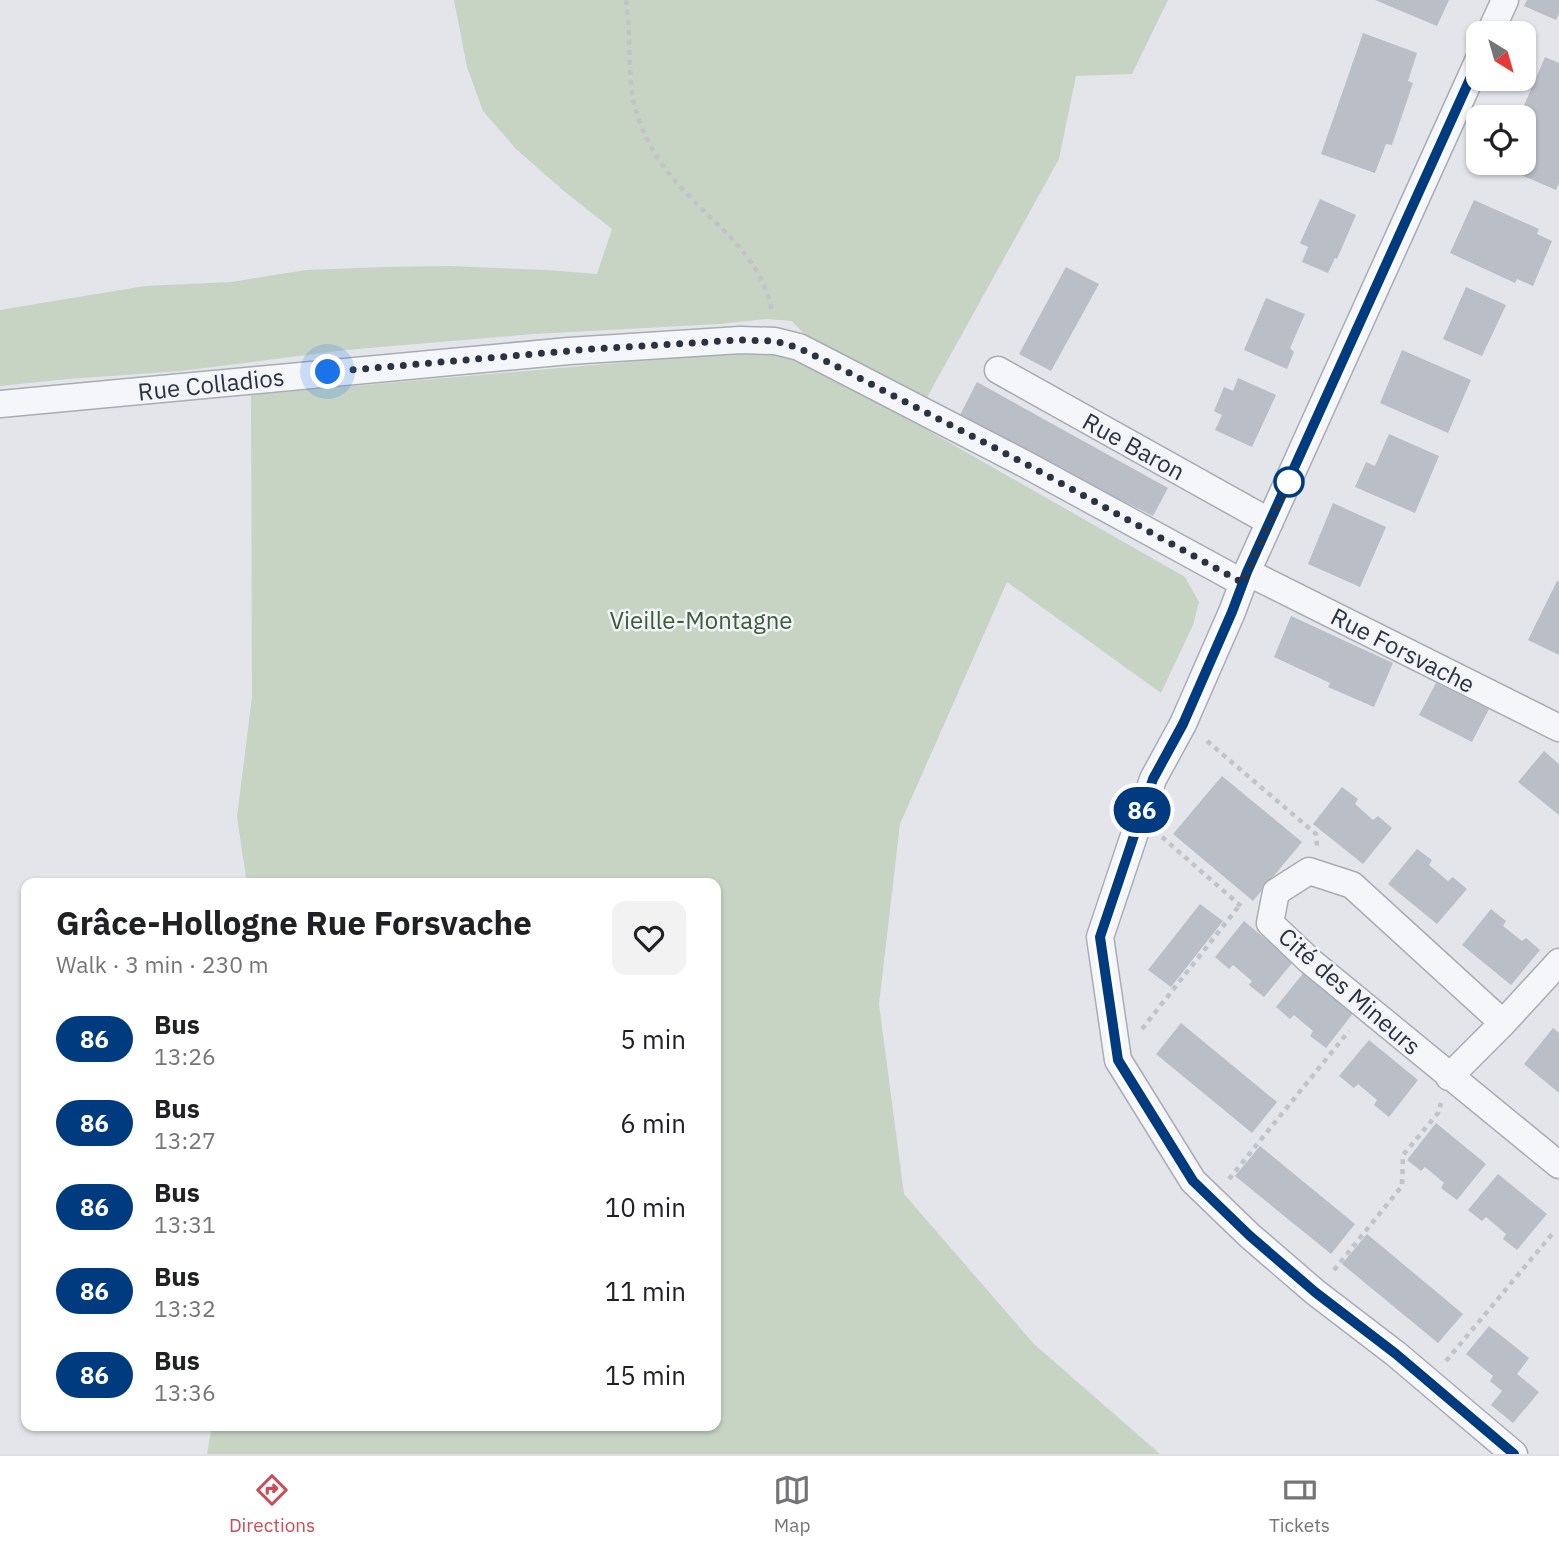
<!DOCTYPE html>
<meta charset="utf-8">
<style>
:root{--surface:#fff;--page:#f2f2f2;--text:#202124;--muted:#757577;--line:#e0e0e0;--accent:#ca4e57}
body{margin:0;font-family:"IBM Plex Sans",sans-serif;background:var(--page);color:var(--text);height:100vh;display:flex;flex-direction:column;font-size:26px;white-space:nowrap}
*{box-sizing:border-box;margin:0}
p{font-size:23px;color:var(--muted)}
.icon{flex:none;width:38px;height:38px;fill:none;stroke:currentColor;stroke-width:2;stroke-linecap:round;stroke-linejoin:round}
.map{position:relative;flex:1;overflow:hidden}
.details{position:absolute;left:21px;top:878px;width:700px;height:553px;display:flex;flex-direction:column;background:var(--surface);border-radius:14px;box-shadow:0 2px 5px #0004}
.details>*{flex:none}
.badge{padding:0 14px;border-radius:23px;font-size:24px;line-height:46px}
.needle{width:46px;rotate:143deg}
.tools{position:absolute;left:1466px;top:21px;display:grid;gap:14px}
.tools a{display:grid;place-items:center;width:70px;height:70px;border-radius:14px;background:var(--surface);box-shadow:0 2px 5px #0004;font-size:35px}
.you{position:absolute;width:35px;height:35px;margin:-18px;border:5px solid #fff;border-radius:50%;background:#1a73e8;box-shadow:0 0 0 10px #1a73e833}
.map>.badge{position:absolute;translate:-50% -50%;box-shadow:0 0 0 4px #fff}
.round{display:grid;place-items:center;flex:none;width:74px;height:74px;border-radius:14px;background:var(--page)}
.head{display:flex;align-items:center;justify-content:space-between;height:119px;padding:0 35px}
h1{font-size:33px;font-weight:700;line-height:52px}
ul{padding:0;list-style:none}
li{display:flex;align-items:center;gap:21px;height:84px;padding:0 35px}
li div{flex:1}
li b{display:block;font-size:26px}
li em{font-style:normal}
li .badge{min-width:77px;font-weight:700;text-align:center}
.dock{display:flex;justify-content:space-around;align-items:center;height:98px;border-top:2px solid var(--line);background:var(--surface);font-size:19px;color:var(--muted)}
.dock a{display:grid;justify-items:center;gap:4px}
.dock .on{color:var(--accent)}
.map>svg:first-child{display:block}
</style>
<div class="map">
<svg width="1559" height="1454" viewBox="0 0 1559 1454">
<rect width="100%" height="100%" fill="#e3e5ea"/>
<path fill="#c7d4c4" d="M454,0H1168L1132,74L1076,76L1059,159L925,401L806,336L792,321L766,319L719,324L534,334L346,350L181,371L68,379L0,386V310L145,286L231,282L306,270L384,267L449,266L547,270L597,274L612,229L565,192L516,149L483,111L467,67Z
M754,351L794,357L824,371L1185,577L1199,602L1193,625L1161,693L1007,582L900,824L879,1004L904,1194L1034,1344L1160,1454H207L212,1426H716V884H247L237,817L252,697L251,395Z"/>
<path fill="#babec7" d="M1375,0H1449L1437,26Z
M1527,0H1559V14L1556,20L1524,6Z
M1363,33L1417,53L1408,81L1413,83L1392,145L1386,144L1375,173L1321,154Z
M1545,57L1559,63V183L1556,190L1521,175L1532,149L1524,145V117H1519Z
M1320,199L1356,215L1337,259L1335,258L1328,273L1302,262L1308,247L1300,243Z
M1474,200L1539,229L1537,234L1552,241L1533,286L1517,279L1515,283L1450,253Z
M1066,267L1099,284L1051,371L1019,354Z
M1466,287L1506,305L1482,356L1443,339Z
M1266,298L1305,314L1290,348L1294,352L1287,369L1244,350Z
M1402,350L1471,380L1448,433L1380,403Z
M1238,378L1276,395L1252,447L1215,430L1222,415L1214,411L1224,387L1233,391Z
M977,382L1168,488L1153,516L1121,500L1119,502L960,415Z
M1389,434L1439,456L1415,513L1355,487L1366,462L1375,466Z
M1333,503L1386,527L1360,587L1308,564Z
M1557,581L1559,582V655L1528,640Z
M1291,616L1393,663L1374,707L1328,687L1330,683L1274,657Z
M1436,683L1489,709L1472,742L1419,715Z
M1544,751L1559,764V815L1518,782Z
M1222,776L1302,842L1253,901L1173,834Z
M1342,787L1358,799L1355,804L1373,820L1378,816L1392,828L1363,864L1313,824Z
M1417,849L1432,860L1429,865L1448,881L1453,877L1467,889L1437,924L1388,884Z
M1200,904L1223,921L1171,987L1148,970Z
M1491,909L1506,921L1503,926L1522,941L1526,938L1540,950L1511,985L1462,945Z
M1244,921L1293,962L1264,997L1249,985L1252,981L1233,965L1229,969L1215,957Z
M1305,971L1354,1012L1326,1048L1310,1036L1313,1031L1294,1015L1290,1019L1276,1007Z
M1181,1023L1277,1102L1252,1133L1156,1054Z
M1553,1028L1559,1033V1093L1524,1064Z
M1369,1040L1418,1080L1389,1117L1374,1105L1377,1100L1358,1084L1354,1088L1339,1076Z
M1436,1123L1486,1164L1457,1200L1441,1188L1444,1183L1425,1167L1421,1171L1407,1160Z
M1260,1146L1355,1224L1331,1254L1235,1176Z
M1498,1174L1547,1214L1517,1250L1503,1239L1506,1234L1486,1217L1482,1221L1468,1210Z
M1367,1234L1463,1314L1438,1343L1342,1264Z
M1489,1326L1529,1358L1517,1374L1539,1392L1513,1423L1491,1405L1502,1391L1490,1381L1493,1376L1466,1354Z"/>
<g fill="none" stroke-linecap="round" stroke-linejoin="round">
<g stroke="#a8acb4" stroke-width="29">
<path id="minor" d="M1490,33L1505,0
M1479,59L1247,572L1232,612L1183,724L1153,779L1100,937L1118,1060L1193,1181L1250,1236L1315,1292L1396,1354L1514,1454
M998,370L1270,522
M0,404L569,351L740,340L775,341L799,347L832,364L1025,464L1243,583
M1247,572L1559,728
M1503,1023L1352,885L1309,871L1276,892L1270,923L1310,961L1559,1165
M1449,1077L1503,1023L1559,962"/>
</g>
<path stroke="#c0c3c9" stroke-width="4.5" stroke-dasharray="5 5" stroke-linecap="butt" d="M626,0C627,12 629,25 629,37C630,60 629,84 635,107C639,125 649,145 659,160C693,212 763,248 772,313
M1207,741L1316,834L1317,846
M1162,837L1242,907
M1142,1029L1239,906
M1229,1179L1349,1031
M1334,1270L1402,1186L1403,1155L1438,1113L1441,1103
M1446,1361L1553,1233"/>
<use href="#minor" stroke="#f5f6f9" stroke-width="26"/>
</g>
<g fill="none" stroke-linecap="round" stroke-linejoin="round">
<g stroke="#fff" stroke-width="16">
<path id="line" d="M1479,59L1247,572L1232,612L1183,724L1153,779L1100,937L1118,1060L1193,1181L1250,1236L1315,1292L1396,1354L1514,1454"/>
</g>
<use href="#line" stroke="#003b80" stroke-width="10"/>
<path stroke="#2b3242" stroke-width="7" stroke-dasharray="0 12.6" d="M328,372L591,349L740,340L775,341L799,348L832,364L1026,464L1243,583L1292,474L1289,482"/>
</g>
<circle fill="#fff" stroke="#003b80" stroke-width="3.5" cx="1289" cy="482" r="14"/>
<g text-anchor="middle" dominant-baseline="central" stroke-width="5" stroke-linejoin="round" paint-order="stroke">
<g font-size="24" fill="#2b3242" stroke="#f2f4f8">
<text transform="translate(211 384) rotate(-6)">Rue Colladios</text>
<text transform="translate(1134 446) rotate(29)">Rue Baron</text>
<text transform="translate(1403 650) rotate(27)">Rue Forsvache</text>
<text transform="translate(1350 991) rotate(41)">Cité des Mineurs</text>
</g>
<g font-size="24" fill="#3d5d39" stroke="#f2f4f8">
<text x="701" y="620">Vieille-Montagne</text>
</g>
</g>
</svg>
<div class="tools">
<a><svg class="needle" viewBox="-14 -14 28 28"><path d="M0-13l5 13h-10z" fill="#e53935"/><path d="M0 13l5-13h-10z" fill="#757577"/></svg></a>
<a><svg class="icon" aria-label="locate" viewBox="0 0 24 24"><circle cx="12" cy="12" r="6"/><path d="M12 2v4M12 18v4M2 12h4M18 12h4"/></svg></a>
</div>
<div class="you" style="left:328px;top:372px"></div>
<b class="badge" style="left:1142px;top:810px;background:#003b80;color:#fff">86</b>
<section class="details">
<div class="head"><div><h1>Grâce-Hollogne Rue Forsvache</h1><p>Walk · 3 min · 230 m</p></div><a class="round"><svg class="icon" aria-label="heart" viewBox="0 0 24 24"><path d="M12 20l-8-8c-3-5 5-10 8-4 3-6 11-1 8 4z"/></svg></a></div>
<ul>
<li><span class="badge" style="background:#003b80;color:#fff">86</span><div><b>Bus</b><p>13:26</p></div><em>5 min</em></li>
<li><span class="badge" style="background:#003b80;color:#fff">86</span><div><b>Bus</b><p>13:27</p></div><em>6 min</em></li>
<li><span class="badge" style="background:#003b80;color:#fff">86</span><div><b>Bus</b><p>13:31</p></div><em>10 min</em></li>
<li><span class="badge" style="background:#003b80;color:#fff">86</span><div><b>Bus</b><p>13:32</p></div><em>11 min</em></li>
<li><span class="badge" style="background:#003b80;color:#fff">86</span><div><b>Bus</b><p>13:36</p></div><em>15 min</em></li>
</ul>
</section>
</div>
<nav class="dock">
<a class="on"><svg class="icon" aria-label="directions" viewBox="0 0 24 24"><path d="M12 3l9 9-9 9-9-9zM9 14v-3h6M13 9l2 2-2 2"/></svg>Directions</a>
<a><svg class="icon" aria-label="map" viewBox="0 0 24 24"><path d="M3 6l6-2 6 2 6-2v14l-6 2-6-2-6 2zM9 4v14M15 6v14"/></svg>Map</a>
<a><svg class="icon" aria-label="tickets" viewBox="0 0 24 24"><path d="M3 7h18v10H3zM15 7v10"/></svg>Tickets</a>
</nav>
